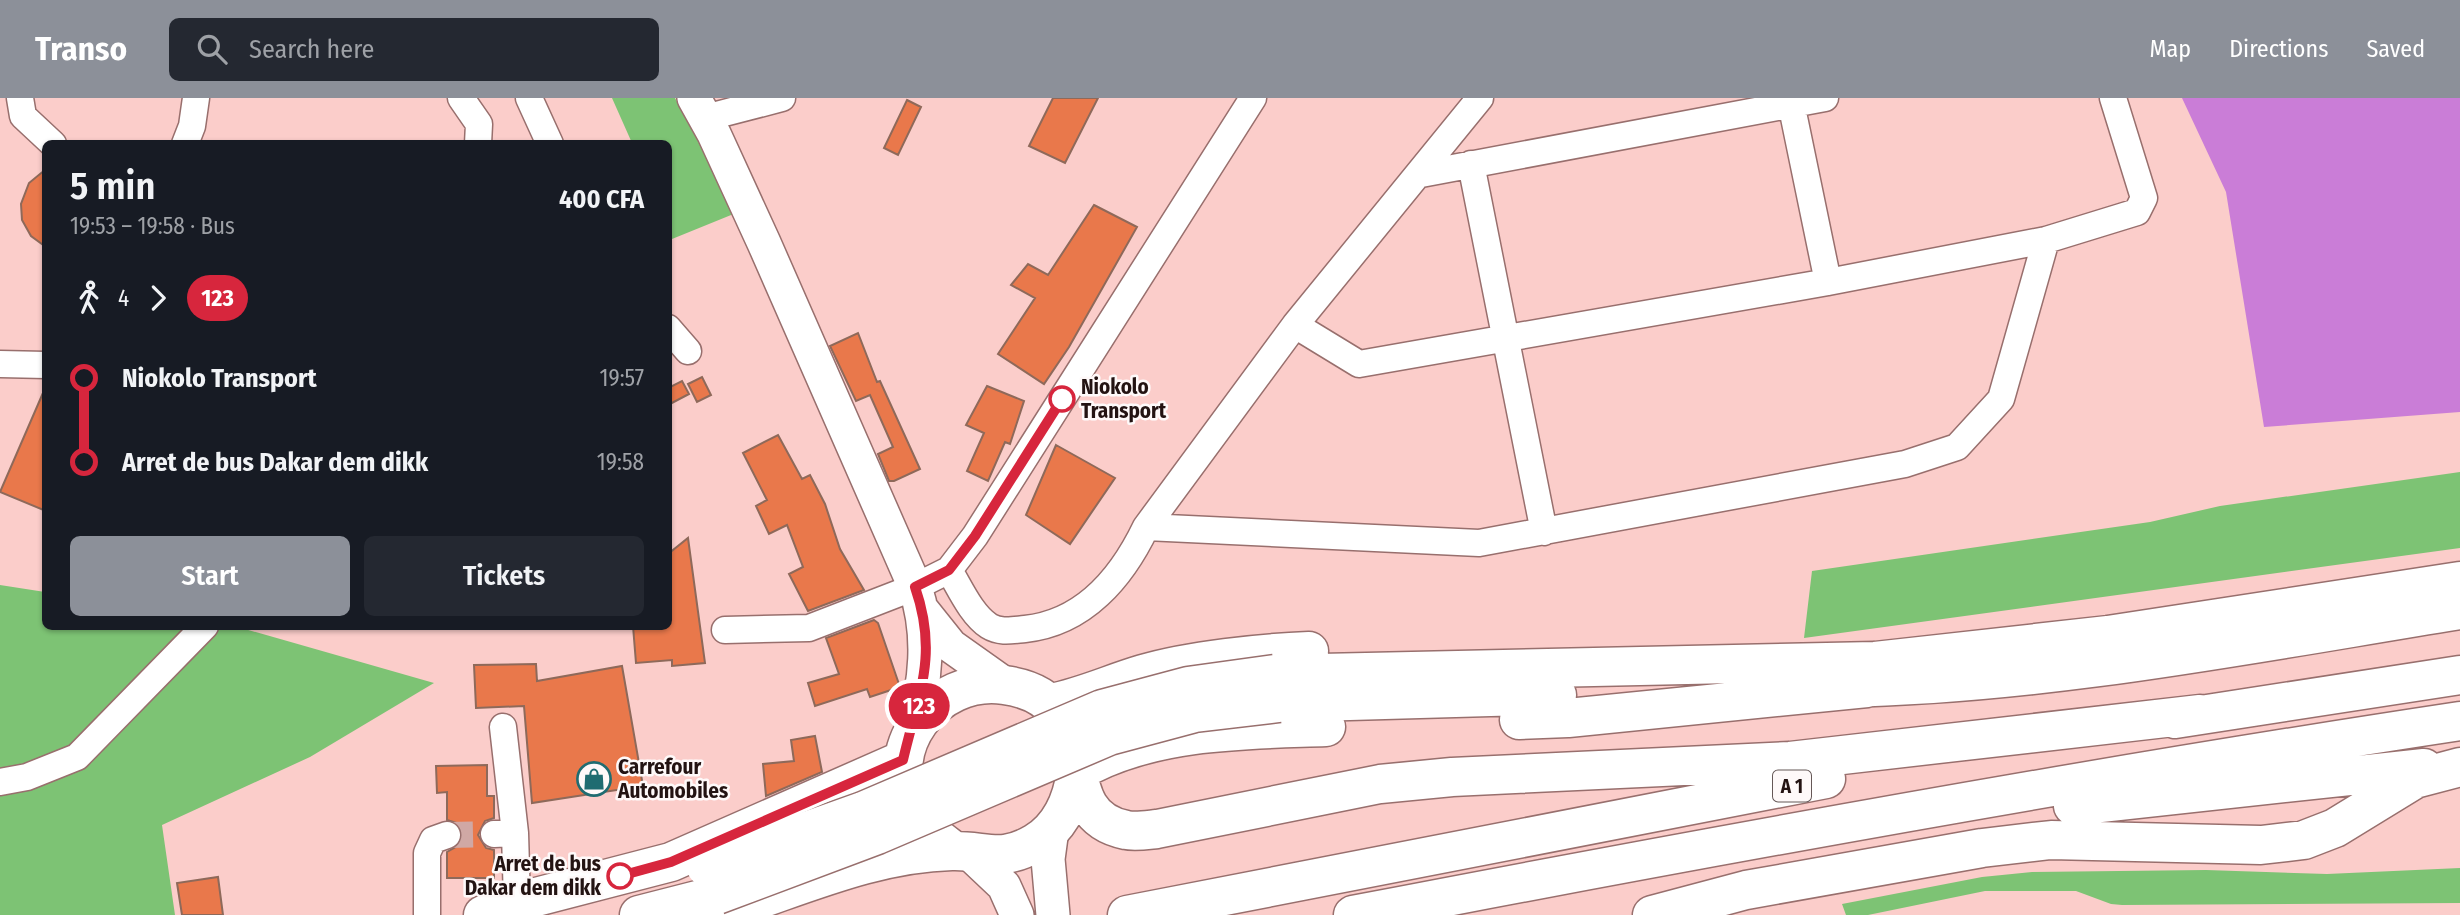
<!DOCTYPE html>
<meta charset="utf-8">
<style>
:root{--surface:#171b24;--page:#242831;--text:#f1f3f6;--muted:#9ea1a6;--accent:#8c9099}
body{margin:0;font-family:"Fira Sans Condensed",sans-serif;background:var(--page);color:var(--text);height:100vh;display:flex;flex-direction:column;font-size:26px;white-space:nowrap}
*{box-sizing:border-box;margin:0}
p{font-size:23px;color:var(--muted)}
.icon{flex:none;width:38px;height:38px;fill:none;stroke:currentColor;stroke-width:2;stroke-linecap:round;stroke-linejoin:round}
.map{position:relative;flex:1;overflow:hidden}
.drawer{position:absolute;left:42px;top:42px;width:630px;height:490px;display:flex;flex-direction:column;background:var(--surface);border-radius:10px;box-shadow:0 2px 5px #0004}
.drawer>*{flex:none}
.badge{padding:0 14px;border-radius:23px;font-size:24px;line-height:46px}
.map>.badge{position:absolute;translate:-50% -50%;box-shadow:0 0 0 4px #fff}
.legs{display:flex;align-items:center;gap:10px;height:77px;padding:0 28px;font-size:23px}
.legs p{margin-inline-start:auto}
.head{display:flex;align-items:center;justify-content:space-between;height:119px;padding:0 28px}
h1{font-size:38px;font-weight:600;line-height:52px}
.primary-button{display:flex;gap:14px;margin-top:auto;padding:14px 28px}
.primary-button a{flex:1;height:80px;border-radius:10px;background:var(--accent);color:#fff;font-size:28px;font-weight:600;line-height:80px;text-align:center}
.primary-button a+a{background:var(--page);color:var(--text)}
ul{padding:0 28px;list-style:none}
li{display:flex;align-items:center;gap:24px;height:84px;font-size:26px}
li i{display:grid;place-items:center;width:10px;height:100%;margin:0 9px;background:currentColor}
li i::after{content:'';width:18px;height:18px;margin:-9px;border:5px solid;border-radius:50%;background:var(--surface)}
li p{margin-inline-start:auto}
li:first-child i{background:linear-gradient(#0000 50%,currentColor 0)}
li:last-child i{background:linear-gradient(currentColor 50%,#0000 0)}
header{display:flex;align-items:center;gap:42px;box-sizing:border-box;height:98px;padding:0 35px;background:var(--accent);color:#fff}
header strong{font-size:33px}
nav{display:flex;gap:38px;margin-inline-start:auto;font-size:24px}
.search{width:490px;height:63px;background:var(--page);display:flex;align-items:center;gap:18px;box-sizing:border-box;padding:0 24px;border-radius:10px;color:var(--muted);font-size:26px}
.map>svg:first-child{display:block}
</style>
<header>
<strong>Transo</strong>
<div class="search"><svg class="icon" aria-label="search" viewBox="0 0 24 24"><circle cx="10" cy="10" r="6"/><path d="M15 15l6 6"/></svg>Search here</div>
<nav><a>Map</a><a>Directions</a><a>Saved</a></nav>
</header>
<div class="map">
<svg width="2460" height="817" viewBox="0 0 2460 817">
<rect width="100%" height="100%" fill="#fbcdca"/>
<path fill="#7dc374" d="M612,0H675L736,115L672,141L668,133V46L632,45Z
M2460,374V450L1804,540L1812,473L2150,424L2220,408Z
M0,487L45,494L46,528L238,529L434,585L310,659L162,727L175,817H0Z
M2460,770V805L2122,807L2111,806L2076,793H1985L1868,817H1846L1842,806L1982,779L2032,774L2206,772L2327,776Z"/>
<path fill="#ca7dd7" d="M2182,0H2460V314L2264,329L2226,94Z"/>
<path fill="#e9784b" stroke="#8e695a" stroke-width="2" d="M1053,0H1098L1065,65L1029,48Z
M907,2L921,9L898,57L884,50Z
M46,71V149L31,138L22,122L21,106L29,85Z
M1094,107L1137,129L1069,249L1044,286L998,256L1035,200L1011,187L1028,166L1048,177Z
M858,235L877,284L880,283L920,371L894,383H889L878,356L893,349L870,297L856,303L830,248Z
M702,279L711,297L697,304L688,286Z
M682,283L689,296L668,307V290Z
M46,288V413L0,394Z
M987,288L1024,303L1010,346L1005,344L988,383L967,373L984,335L966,327Z
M778,337L802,381L810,377L825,406L840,451L864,492L808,513L789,476L803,469L787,427L769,436L756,408L767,402L743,355Z
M1056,347L1115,380L1070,446L1026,417Z
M688,440L705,565L672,568V562L636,565L633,528H668V456Z
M874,522L878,525L900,589L870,599L867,591L815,608L808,585L839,576L826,540Z
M536,566L537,583L622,568L643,688L532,705L524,608L476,610L474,567Z
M815,638L822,674L766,698L763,666L794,663L791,642Z
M487,667V698H494V720L485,723L478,737L486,750L494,752V780H447V754L459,747L462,732L457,725L447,722V694L437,695L436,668Z
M218,779L223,817H182L177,785Z"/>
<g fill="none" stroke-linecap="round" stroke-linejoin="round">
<path stroke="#d0a8a5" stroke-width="26" stroke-dasharray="26 13" stroke-linecap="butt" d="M447,737L494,736"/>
<g stroke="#986f6d" stroke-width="29">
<path id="minor" d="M20,0L23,18L53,46
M461,0L479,26L478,46
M529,0L550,46
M1790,0L1828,184
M705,20L782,0
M185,46L192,28L196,0
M1471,66L1544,434
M1421,76L1825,0
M1295,227L1359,266L1828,184L2046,142L2137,114L2144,100L2113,0
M668,230L688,253
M0,266L46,267
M1146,429L1479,445L1905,366L1957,349L2001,301L2046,142
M949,472C960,490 971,516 989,528C1000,535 1013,532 1025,531C1084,525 1122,479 1146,429L1295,227L1480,0
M725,532L809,530L915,489L949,472L975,438L1253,0
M503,629L515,735
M0,684L27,679L77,659L205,528
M494,736L515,735L517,804
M427,817V755L433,742L447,737"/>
</g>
<g stroke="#986f6d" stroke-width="36">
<path id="major" d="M694,0L714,36L764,145L915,489C931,537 926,585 912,633
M923,513L951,548L1006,587
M1052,731L1048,761L1053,817
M968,754L1004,788L1017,817"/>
</g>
<g stroke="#986f6d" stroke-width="41">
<path id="highway" d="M1275,576L1875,563L2108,537L2460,483
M1841,590C2049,586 2255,545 2460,512
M1051,605C1083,599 1112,585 1143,576C1190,562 1261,555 1309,553
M1279,605L1557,597
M2175,621L2460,577
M1519,622L1568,620L1867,590
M1090,667C1161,631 1249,632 1326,629
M2073,708L2424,670
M954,753C940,742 925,732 916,716C876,653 935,577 1004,587C1111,601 1043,716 1126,732C1135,734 1147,732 1157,731L1380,686L1452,679L1790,663L2200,616
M483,817L517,804L671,764L903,662
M639,817L717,797
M712,817C792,793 868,755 952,753C986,752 1001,765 1035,745C1061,729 1072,703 1076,674
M1127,817L1826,681
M1353,817C1721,746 2089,679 2460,623
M1652,817L1746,792L1982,750L2051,742L2261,747L2304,742L2335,730L2415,681L2460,669"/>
</g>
<use href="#minor" stroke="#fff" stroke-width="26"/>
<use href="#major" stroke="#fff" stroke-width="33"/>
<use href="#highway" stroke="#fff" stroke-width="38"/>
<g stroke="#986f6d" stroke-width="41" stroke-linecap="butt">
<path id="highway-bridge" d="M706,769L863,713L1102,611L1188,588L1275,576
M717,797L877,737L1109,638L1195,615L1279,605"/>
</g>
<use href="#highway-bridge" stroke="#fff" stroke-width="38"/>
</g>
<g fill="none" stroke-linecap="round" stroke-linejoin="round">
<g stroke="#fff" stroke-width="16">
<path id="line-1" d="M620,778L671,764L903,662C918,597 939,558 915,489L949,472L975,438L1062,301"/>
</g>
<use href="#line-1" stroke="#d7263d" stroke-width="10"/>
</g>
<defs>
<g id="shop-ring" transform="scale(1.75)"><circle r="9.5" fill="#fef9f9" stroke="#206c71" stroke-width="1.5"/><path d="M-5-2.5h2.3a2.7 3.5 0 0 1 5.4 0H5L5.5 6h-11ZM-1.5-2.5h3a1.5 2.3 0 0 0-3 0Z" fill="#206c71"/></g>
</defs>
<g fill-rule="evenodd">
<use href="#shop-ring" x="594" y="681"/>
</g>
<g fill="#fff" stroke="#d7263d" stroke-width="3.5">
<circle cx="1062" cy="301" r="12"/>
<circle cx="620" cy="778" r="12"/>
</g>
<g text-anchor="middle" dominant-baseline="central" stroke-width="5" stroke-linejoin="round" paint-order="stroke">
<rect fill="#fef9f9" stroke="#655857" stroke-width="2" x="1773" y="672.5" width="38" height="31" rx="5"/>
<g font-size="19" font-weight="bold" fill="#231312">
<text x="1792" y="688">A 1</text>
</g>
<g font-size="21" font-weight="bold" fill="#231312" stroke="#fef9f9" text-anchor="start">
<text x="1081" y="289">Niokolo<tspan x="1081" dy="24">Transport</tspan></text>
<text x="601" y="766" text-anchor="end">Arret de bus<tspan x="601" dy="24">Dakar dem dikk</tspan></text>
</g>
<g font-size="21" font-weight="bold" fill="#231312" stroke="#fef9f9" text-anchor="start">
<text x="618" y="669">Carrefour<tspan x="618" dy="24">Automobiles</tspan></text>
</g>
</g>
</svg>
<b class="badge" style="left:919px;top:608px;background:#d7263d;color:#fff">123</b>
<section class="drawer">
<div class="head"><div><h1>5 min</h1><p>19:53 – 19:58 · Bus</p></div><b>400 CFA</b></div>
<div class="legs"><svg class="icon" aria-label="walk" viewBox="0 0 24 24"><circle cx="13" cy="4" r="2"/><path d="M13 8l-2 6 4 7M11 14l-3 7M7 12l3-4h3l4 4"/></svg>4<svg class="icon" aria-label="forward" viewBox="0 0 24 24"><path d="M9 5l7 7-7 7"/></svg><b class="badge" style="background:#d7263d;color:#fff">123</b></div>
<ul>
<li><i style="color:#d7263d"></i><b>Niokolo Transport</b><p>19:57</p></li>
<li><i style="color:#d7263d"></i><b>Arret de bus Dakar dem dikk</b><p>19:58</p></li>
</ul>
<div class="primary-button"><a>Start</a><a>Tickets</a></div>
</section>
</div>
